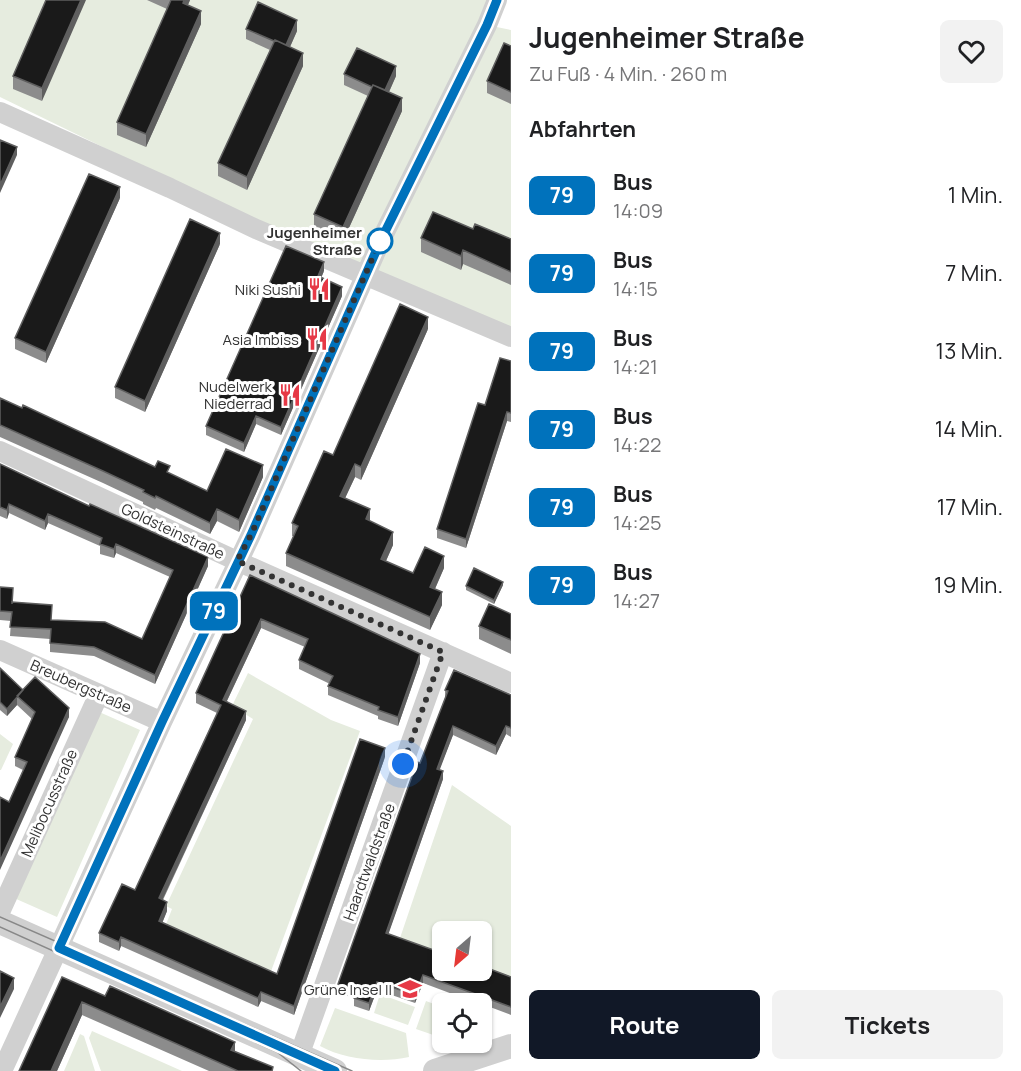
<!DOCTYPE html>
<html lang="de">
<meta charset="utf-8">
<style>
:root{--surface:#fff;--page:#f2f2f2;--text:#202124;--muted:#757577;--accent:#111827}
body{margin:0;font-family:Manrope,sans-serif;background:var(--page);color:var(--text);height:100vh;display:flex;flex-direction:column;font-size:22px;white-space:nowrap}
*{box-sizing:border-box;margin:0}
p{font-size:20px;color:var(--muted)}
.icon{flex:none;width:33px;height:33px;fill:none;stroke:currentColor;stroke-width:2;stroke-linecap:round;stroke-linejoin:round}
.map{position:relative;flex:1;overflow:hidden}
.panel{display:flex;flex-direction:column;background:var(--surface);width:510px}
.panel>*{flex:none}
.badge{padding:0 12px;border-radius:9px;font-size:21px;line-height:39px}
.needle{width:39px;rotate:208deg}
.buttons{position:absolute;left:432px;top:921px;display:grid;gap:12px}
.buttons a{display:grid;place-items:center;width:60px;height:60px;border-radius:9px;background:var(--surface);box-shadow:0 2px 4px #0004;font-size:30px}
.you{position:absolute;width:30px;height:30px;margin:-15px;border:4px solid #fff;border-radius:50%;background:#1a73e8;box-shadow:0 0 0 9px #1a73e833}
.map>.badge{position:absolute;translate:-50% -50%;box-shadow:0 0 0 3px #fff}
h2{padding:0 18px;font-size:22px;line-height:54px}
.round{display:grid;place-items:center;flex:none;width:63px;height:63px;border-radius:9px;background:var(--page)}
.summary{display:flex;align-items:center;justify-content:space-between;height:102px;padding:0 18px}
h1{font-size:28px;font-weight:700;line-height:45px}
.cta{display:flex;gap:12px;margin-top:auto;padding:12px 18px}
.cta a{flex:1;height:69px;border-radius:9px;background:var(--accent);color:#fff;font-size:24px;font-weight:700;line-height:69px;text-align:center}
.cta a+a{background:var(--page);color:var(--text)}
ul{padding:0;list-style:none}
li{display:flex;align-items:center;gap:18px;height:78px;padding:0 18px}
li div{flex:1}
li b{display:block;font-size:22px}
li em{font-style:normal}
li .badge{min-width:66px;font-weight:700;text-align:center}
main{display:flex;flex:1;min-height:0}
.map>svg:first-child{display:block}
</style>
<main>
<div class="map">
<svg width="511" height="1071" viewBox="0 0 511 1071">
<rect width="100%" height="100%" fill="#fff"/>
<path fill="#e6ecdf" d="M0,0H493L487,25L511,30V336L366,275L0,97Z
M248,673L331,720L360,731L270,974L165,927L172,909L166,906L253,719L232,706Z
M97,711L140,730L57,917L14,898Z
M0,734L13,744L1,770H0Z
M452,785L511,826V977L482,967V932H442V953L400,938Z
M380,994L415,1007L408,1025L374,1013Z
M426,1001L442,1007V1038L416,1029Z
M335,1008L406,1033L409,1057C382,1063 345,1060 320,1046Z
M92,1031L182,1071H101L89,1038Z
M80,1034L84,1036L95,1071H64Z"/>
<g fill="none" stroke-linecap="round" stroke-linejoin="round">
<path stroke="#d0d0d0" stroke-width="20" d="M0,112L170,188L256,229L511,337
M0,451L237,561L511,683
M0,650L162,722
M0,912L99,694
M299,1056L443,652
M2,1071L162,722L251,535L381,240L487,25L497,0"/>
<path stroke="#d0d0d0" stroke-width="24" d="M0,922L335,1071
M435,1071L511,1046"/>
<path stroke="#888" stroke-width="1.5" d="M0,917L352,1071
M0,927L277,1052L301,1071"/>
</g>
<path fill="#8c8c8c" d="M46,0L42,101L13,89V76Z
M147,0H190L188,5L201,24L146,147L117,135V122L167,9Z
M246,29L297,31L290,47L303,66L247,190L218,176V163L270,50L246,39Z
M511,46V104L487,93V81Z
M344,74L396,76L389,92L402,111L343,241L314,227V214L368,96L344,85Z
M120,198L46,363L15,349V338Z
M473,229L511,239V285L463,264L461,270L421,252V238Z
M220,244L145,412L115,398V387Z
M324,271L321,278L342,296L281,435L256,424L244,452L206,435V426Z
M428,329L361,480L355,477L345,498L370,521L393,545L386,561L413,573L444,568L435,589L442,605L430,630L286,566V553L294,536H292V523L333,455Z
M511,361V422L507,421L466,548L437,538V529L485,405Z
M0,398L170,474L207,491L263,477L239,532L217,521L210,534L156,508L155,510L143,504V502L103,483L0,437Z
M0,464L208,566L155,684L94,656L50,652V639L10,636L11,621L0,620V587L13,602L52,620L142,639L170,577L116,553L114,558L100,554V546L48,523L45,530L9,513L7,519L0,516Z
M250,575L420,663L398,726L378,719V716L328,695V686L330,684L299,669V660L305,647L261,628L227,701L246,720L163,900L167,911L162,923L277,974L385,757L294,1015L261,1001L258,1007L121,946L119,951L99,942V933L135,890L217,713L196,703V693Z
M503,585L494,604L466,590V586Z
M511,614V654L479,639V626Z
M0,668L23,690L69,717L9,802L23,770L15,766V757L32,719L17,705L7,716L0,710Z
M445,690L511,695V737L506,734L496,755L453,735L439,770L443,779L388,934L511,977V1015L482,1004H479L423,983L415,1003L377,990L369,1011L354,1006V998L338,993V984L445,698Z
M62,977L235,1052L273,1071H209L82,1015L57,1071H19Z"/>
<path fill="#5f5f5f" d="M81,0H86L42,101V88Z
M184,0H190L183,16V3Z
M201,11V24L146,147V134Z
M297,20V31L285,58V47Z
M303,53V66L247,190V177Z
M396,66V76L384,103V92Z
M402,98V111L343,241V227Z
M17,147V155L0,193V185Z
M120,187V198L46,363V352Z
M220,233V244L145,412V401Z
M463,250V264L461,270V256Z
M324,262V271L318,285V276Z
M342,287V296L281,435V427Z
M428,317V329L361,480V467Z
M507,412V421L466,548V539Z
M256,416V424L244,452V443Z
M355,464V477L340,509V496Z
M263,465V477L239,532V520Z
M9,504V513L7,519V510Z
M217,509V521L210,534V523Z
M370,509V522L366,519Z
M48,514V523L45,530V521Z
M393,532V545L381,572V559Z
M116,544V553L114,558V549Z
M444,556V568L430,600V587Z
M208,557V566L155,684V675Z
M503,582V585L494,604V600Z
M442,592V605L430,630V617Z
M261,619V628L223,709V700Z
M420,654V663L398,726V717Z
M17,698V705L7,716V709Z
M69,708V717L0,870V861Z
M246,711V720L159,907V898Z
M453,726V735L437,777V769Z
M506,726V734L496,755V746Z
M385,748V757L294,1015V1006Z
M443,771V779L386,941V933Z
M167,902V911L159,931V921Z
M121,937V946L119,951V942Z
M423,975V983L415,1003V995Z
M14,978V989L0,1018V1007Z
M377,982V990L369,1011V1003Z
M261,992V1001L258,1007V998Z
M82,1002V1015L57,1071H51Z
M235,1042V1055L231,1050Z"/>
<path fill="#1a1a1a" stroke="#5f5f5f" stroke-width="1.5" d="M46,0H81L42,88L13,76Z
M171,0H184L183,3L201,11L146,134L117,122Z
M258,2L297,20L286,45L275,40L274,41L246,29Z
M275,40L303,53L247,177L218,163Z
M504,43L511,46V92L487,81Z
M357,48L396,66L385,90L373,85L372,87L344,74Z
M373,85L402,98L343,227L314,214Z
M0,140L17,147L0,185Z
M89,174L120,187L46,352L15,338Z
M433,212L473,229L475,224L511,239V272L463,250L461,256L421,238Z
M190,219L220,233L145,401L115,387Z
M286,246L324,262L318,276L342,287L281,427L256,416L244,443L206,426Z
M400,304L428,317L361,467L355,464L340,496L370,509L366,519L393,532L381,559L413,573L425,547L444,556L430,587L442,592L430,617L286,553L298,526L292,523L324,451L333,455Z
M500,358L511,361V413L507,412L466,539L437,529L478,403L485,405Z
M0,398L22,408L23,405L155,467L158,461L170,466L167,472L207,491L226,449L263,465L239,520L217,509L210,523L156,496L155,498L143,492L144,490L103,471L0,425Z
M0,464L89,506L90,504L208,557L155,675L94,647L50,643L51,629L10,627L12,612L0,611V587L13,588L12,604V602L52,605L51,620L105,622L142,639L173,570L116,544L114,549L100,544L102,538L48,514L45,521L9,504L7,510L0,507Z
M474,568L503,582L494,600L466,586Z
M250,575L420,654L398,717L378,710L379,707L328,686L333,676L299,660L308,639L261,619L223,700L246,711L159,898L167,902L159,921L277,974L360,739L385,748L294,1006L261,992L258,998L121,937L119,942L99,933L122,884L135,890L221,705L196,693Z
M489,604L511,614V640L479,626Z
M0,668L23,690L7,709L0,702Z
M454,670L511,695V728L506,726L496,746L453,726L437,769L443,771L386,933L442,953V970H482V966L511,977V1007L423,975L415,995L377,982L369,1003L354,998L356,991L338,984L417,762L420,763L448,691L445,690Z
M35,677L69,708L0,861V797L9,802L27,762L15,757L35,712L17,696Z
M0,971L14,978L0,1007Z
M62,977L105,996L110,986L235,1042L231,1050L273,1067L272,1071H238L82,1002L51,1071H19Z"/>
<g fill="none" stroke-linecap="round" stroke-linejoin="round">
<g stroke="#fff" stroke-width="14">
<path id="line" d="M335,1071L59,948L162,722L251,535L381,240L487,25L497,0"/>
</g>
<use href="#line" stroke="#0072bc" stroke-width="9"/>
<path stroke="#333" stroke-width="6" stroke-dasharray="0 10.8" d="M380,241L251,535L237,561L443,652L403,764"/>
</g>
<defs>
<g id="restaurant-bare" transform="scale(1.8)"><path d="M-5-6h1v4h1v-4h1v4h1v-4h1v5L-1.5 .5V6h-2V.5L-5-1ZM5-6V6H3V1.5H1.5Q1.5-4 5-6Z" fill="#e63946" stroke="#fff" stroke-width="2.5" paint-order="stroke"/></g>
<g id="school-bare" transform="scale(1.8)"><path d="M0-5L7-2L0 1L-7-2ZM-4 1L0 2.5L4 1V4Q0 6-4 4Z" fill="#e63946" stroke="#fff" stroke-width="2.5" paint-order="stroke"/></g>
</defs>
<g fill-rule="evenodd">
<use href="#restaurant-bare" x="319" y="289"/>
<use href="#restaurant-bare" x="317" y="339"/>
<use href="#restaurant-bare" x="290" y="395"/>
<use href="#school-bare" x="410" y="989"/>
</g>
<circle fill="#fff" stroke="#0072bc" stroke-width="3" cx="380" cy="241" r="12"/>
<g text-anchor="middle" dominant-baseline="central" stroke-width="6" stroke-linejoin="round" paint-order="stroke">
<g font-size="15" font-weight="bold" fill="#333" stroke="#fff" text-anchor="end">
<text x="362" y="232">Jugenheimer<tspan x="362" dy="17">Straße</tspan></text>
</g>
<g font-size="15" fill="#333" stroke="#fff" text-anchor="end">
<text x="301" y="289">Niki Sushi</text>
<text x="299" y="339">Asia Imbiss</text>
<text x="272" y="386">Nudelwerk<tspan x="272" dy="17">Niederrad</tspan></text>
<text x="392" y="989">Grüne Insel II</text>
</g>
<g font-size="15" fill="#333" stroke="#fff">
<text transform="translate(173 531) rotate(25)">Goldsteinstraße</text>
<text transform="translate(81 686) rotate(24)">Breubergstraße</text>
<text transform="translate(49 803) rotate(-66)">Melibocusstraße</text>
<text transform="translate(369 862) rotate(-70)">Haardtwaldstraße</text>
</g>
</g>
</svg>
<div class="buttons">
<a><svg class="needle" viewBox="-14 -14 28 28"><path d="M0-13l5 13h-10z" fill="#e53935"/><path d="M0 13l5-13h-10z" fill="#757577"/></svg></a>
<a><svg class="icon" aria-label="locate" viewBox="0 0 24 24"><circle cx="12" cy="12" r="6"/><path d="M12 2v4M12 18v4M2 12h4M18 12h4"/></svg></a>
</div>
<div class="you" style="left:403px;top:764px"></div>
<b class="badge" style="left:214px;top:611px;background:#0072bc;color:#fff">79</b>
</div>
<section class="panel">
<div class="summary"><div><h1>Jugenheimer Straße</h1><p>Zu Fuß · 4 Min. · 260 m</p></div><a class="round"><svg class="icon" aria-label="heart" viewBox="0 0 24 24"><path d="M12 20l-8-8c-3-5 5-10 8-4 3-6 11-1 8 4z"/></svg></a></div>
<h2>Abfahrten</h2>
<ul>
<li><span class="badge" style="background:#0072bc;color:#fff">79</span><div><b>Bus</b><p>14:09</p></div><em>1 Min.</em></li>
<li><span class="badge" style="background:#0072bc;color:#fff">79</span><div><b>Bus</b><p>14:15</p></div><em>7 Min.</em></li>
<li><span class="badge" style="background:#0072bc;color:#fff">79</span><div><b>Bus</b><p>14:21</p></div><em>13 Min.</em></li>
<li><span class="badge" style="background:#0072bc;color:#fff">79</span><div><b>Bus</b><p>14:22</p></div><em>14 Min.</em></li>
<li><span class="badge" style="background:#0072bc;color:#fff">79</span><div><b>Bus</b><p>14:25</p></div><em>17 Min.</em></li>
<li><span class="badge" style="background:#0072bc;color:#fff">79</span><div><b>Bus</b><p>14:27</p></div><em>19 Min.</em></li>
</ul>
<div class="cta"><a>Route</a><a>Tickets</a></div>
</section>
</main>
